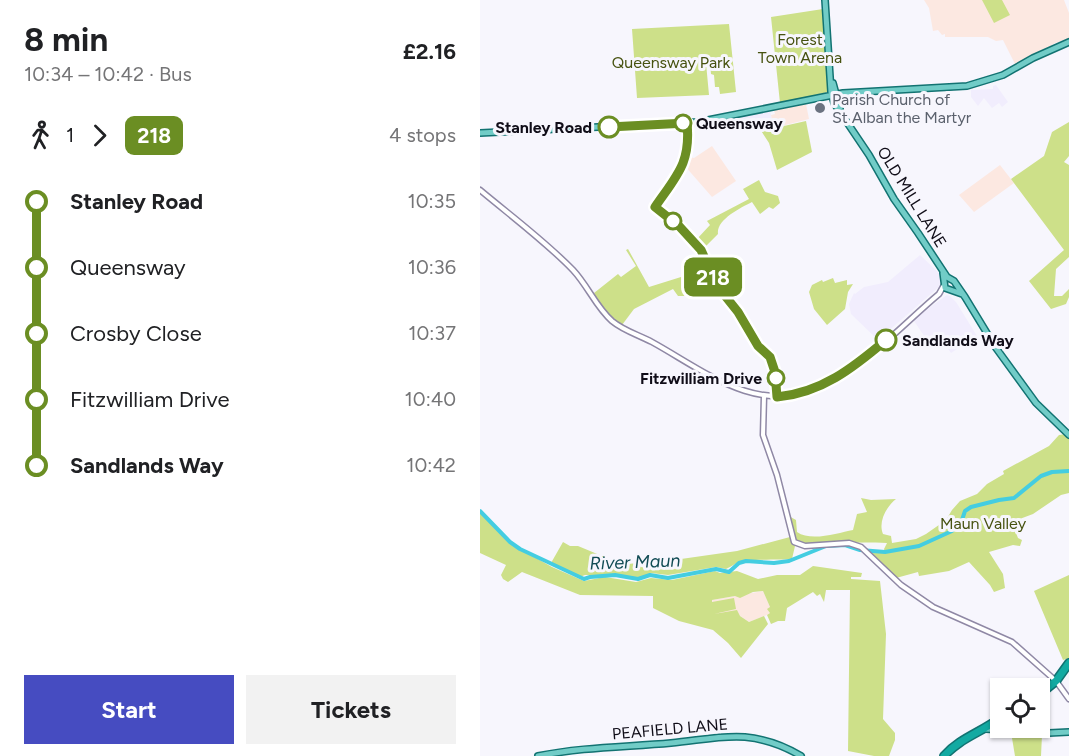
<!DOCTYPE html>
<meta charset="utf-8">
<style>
:root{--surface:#fff;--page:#f2f2f2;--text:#202124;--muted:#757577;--accent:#464cc1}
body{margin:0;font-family:Figtree,sans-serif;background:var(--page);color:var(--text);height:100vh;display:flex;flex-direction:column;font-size:22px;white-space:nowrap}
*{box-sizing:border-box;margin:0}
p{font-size:20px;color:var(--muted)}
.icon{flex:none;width:33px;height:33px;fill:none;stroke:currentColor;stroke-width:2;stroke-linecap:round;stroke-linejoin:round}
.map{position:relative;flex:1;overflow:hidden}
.side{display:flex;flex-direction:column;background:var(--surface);width:480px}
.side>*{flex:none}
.badge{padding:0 12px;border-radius:9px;font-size:21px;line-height:39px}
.buttons{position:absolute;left:510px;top:678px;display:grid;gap:12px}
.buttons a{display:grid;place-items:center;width:60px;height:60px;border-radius:0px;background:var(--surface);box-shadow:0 2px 4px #0004;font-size:30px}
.map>.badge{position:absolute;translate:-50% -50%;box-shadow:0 0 0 3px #fff}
.legs{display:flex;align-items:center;gap:9px;height:66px;padding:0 24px;font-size:20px}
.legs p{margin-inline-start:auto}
.summary{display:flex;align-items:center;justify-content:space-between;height:102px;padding:0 24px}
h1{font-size:33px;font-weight:700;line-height:45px}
.button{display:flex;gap:12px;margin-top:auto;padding:12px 24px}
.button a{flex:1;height:69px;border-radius:0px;background:var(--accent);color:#fff;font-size:24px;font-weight:700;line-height:69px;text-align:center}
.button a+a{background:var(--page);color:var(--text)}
ul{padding:0 24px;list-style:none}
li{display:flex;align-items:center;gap:21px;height:66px;font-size:22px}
li i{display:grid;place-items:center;width:9px;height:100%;margin:0 8px;background:currentColor}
li i::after{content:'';width:15px;height:15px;margin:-8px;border:4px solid;border-radius:50%;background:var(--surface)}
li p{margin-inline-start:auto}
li:first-child i{background:linear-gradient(#0000 50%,currentColor 0)}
li:last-child i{background:linear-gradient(currentColor 50%,#0000 0)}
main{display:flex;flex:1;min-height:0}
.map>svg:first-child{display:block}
</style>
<main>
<section class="side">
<div class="summary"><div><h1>8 min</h1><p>10:34 – 10:42 · Bus</p></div><b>£2.16</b></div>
<div class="legs"><svg class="icon" aria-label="walk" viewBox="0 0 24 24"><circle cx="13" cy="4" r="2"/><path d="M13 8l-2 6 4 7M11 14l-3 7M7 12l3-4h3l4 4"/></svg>1<svg class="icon" aria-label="forward" viewBox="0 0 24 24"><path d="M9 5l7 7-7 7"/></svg><b class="badge" style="background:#6b8e23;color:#fff">218</b><p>4 stops</p></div>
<ul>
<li><i style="color:#6b8e23"></i><b>Stanley Road</b><p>10:35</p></li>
<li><i style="color:#6b8e23"></i><span>Queensway</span><p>10:36</p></li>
<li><i style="color:#6b8e23"></i><span>Crosby Close</span><p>10:37</p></li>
<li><i style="color:#6b8e23"></i><span>Fitzwilliam Drive</span><p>10:40</p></li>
<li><i style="color:#6b8e23"></i><b>Sandlands Way</b><p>10:42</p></li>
</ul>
<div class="button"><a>Start</a><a>Tickets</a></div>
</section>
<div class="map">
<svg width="589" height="756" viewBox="0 0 589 756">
<rect width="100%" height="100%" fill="#f7f6fd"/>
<path fill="#f1edfd" d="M516,85L528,102L522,107L519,103L512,108L504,98L498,106L491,97V90L513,89V86Z
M290,111L293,123L261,129L259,122L230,129L229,121Z
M440,255L460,274V286L398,340L371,314L369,304L374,293L375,294L384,287L408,282Z
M467,295L470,296L476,302L497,336L471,353L463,342L453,349L434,321L435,318Z"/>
<path fill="#fce8e1" d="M444,0H584L589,13V39L575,43L558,54L548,57L536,66L523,40L516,41L508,37H465V34L462,35L458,30L453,31L449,8Z
M326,104L329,119L294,128L291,115L295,114L294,110Z
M232,146L256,181L232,197L204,165L209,157L214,158Z
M520,165L534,183L494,212L479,195Z
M283,591L290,607V613L287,615L269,622L260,616L234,614L232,600Z"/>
<path fill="#cde089" d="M502,0H522L530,15L514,23Z
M343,9L348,92L300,103L291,17Z
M249,24L256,92L240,94L239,87H235L234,75L231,74L230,63H226L229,95L157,98L152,29Z
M326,121L332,152L297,170L289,143L278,126L293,123L295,128Z
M589,122V156L584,162L589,165V257L576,269L574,296H582L589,289V297L586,304L571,309L549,281L584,250L531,179L564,156L572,132Z
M279,180L285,192L298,196L300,203L293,209L289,207L280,214L272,202C260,208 236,220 238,234L223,249L216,240L230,225L227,221L269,199L263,189Z
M148,249L169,287L201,277L223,259L232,280L204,296H198L193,289L154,309L142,325C129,316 120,307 114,293L138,274L141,277L156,266L146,250Z
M353,278L355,283L367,280V285L373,284L368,292L365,309L347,325L334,309L329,292L332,285L342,280L343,282Z
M586,434L589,437V493L581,495L553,514L537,520L534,528L538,538L542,540L540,546L533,545L509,552L523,574L525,588L514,592L510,585L489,562L469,571L439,576L438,572L416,578L388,552L405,553L404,549L407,543C379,542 351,543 322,545L315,543L307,515L316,520L317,532C331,542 358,533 373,530L377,514L387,512L381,498L391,500L416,499C406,507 398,522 403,534L411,536L412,543L436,539L446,534L466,520L472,510L480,501L497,494L507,484L524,474L523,471L569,446L579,435Z
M0,513L31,544L72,567L104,581L125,577L156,582L171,578L192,580L235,571L240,573L257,571L278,579L297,575H320L333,566L382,573L381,577H371V579L400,581L406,634L403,719L415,733V740L409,756H394L368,751L370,590H346L344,602L340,594L337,596L333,592L307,608L305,621H298L291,624L287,615L290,613L287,609L290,607L283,591L273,592L260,598L255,596L232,600V602L254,598L256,609L234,614L257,610L260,616L269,622L284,616L288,624L261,658L248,643L233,630L199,621L173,608V596L100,595L42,572L28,582L23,579L21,575L26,565L0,553Z
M310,537L315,546L312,559C301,560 264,559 259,562C254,564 251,567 246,569L236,567L188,575L171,573L158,578L136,575H105L100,577L71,563L83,542L90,546H98L139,563L166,564L257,551Z
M589,575V658L583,660L554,591Z
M531,732L562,735L561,756H535Z"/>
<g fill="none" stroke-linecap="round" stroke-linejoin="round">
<path stroke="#44cde1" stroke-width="4" d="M0,511L30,542L40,549L104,579L110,577L135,575L158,579L170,575L188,578L236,569L249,572L259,563L266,561L294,563L309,561L346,546L365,545L380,550L405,552L439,546L472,531L482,520L485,511L491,507L519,500L534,498L561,476L572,472L589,471"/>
<g stroke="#8f88a5" stroke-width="7">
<path id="minor" d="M0,190C31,216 65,241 93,270C108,286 116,307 132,321C144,331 159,335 172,342C223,370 275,414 336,389C382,370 422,325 459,294L464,285
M284,396L283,435L297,475L314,542L325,546L369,543L381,547L421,585L453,607L532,642L576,681L589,699"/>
</g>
<g stroke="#127372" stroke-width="8">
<path id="major" d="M345,0L351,92L354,103L389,155L414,199L438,233L467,277L474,281L485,297L516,348L556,403L589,435
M353,83L360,109
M0,133L218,122L363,93L487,86L523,75L553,58L589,42
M463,273L465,288L482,294
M506,729L569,733L589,732
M58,756C102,747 147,747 191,743C216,741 240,735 265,737C285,739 303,745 321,756"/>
</g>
<g stroke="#127372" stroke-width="10">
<path id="highway" d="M560,694L576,681L589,663
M464,756C480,738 502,732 520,718"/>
</g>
<use href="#minor" stroke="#fff" stroke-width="4"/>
<use href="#major" stroke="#71ccc7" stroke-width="5"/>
<use href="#highway" stroke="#13aaa2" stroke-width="7"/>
</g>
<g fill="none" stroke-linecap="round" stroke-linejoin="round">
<g stroke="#fff" stroke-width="14">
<path id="line-1" d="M129,127L207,123C211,163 197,175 175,207L199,226L221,250L238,287L258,312L278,346L290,357L295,372L297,397C341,393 373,368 406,340"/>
</g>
<use href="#line-1" stroke="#6b8e23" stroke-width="9"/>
</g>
<circle fill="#6b7280" stroke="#f7f6fd" stroke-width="2" cx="340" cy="108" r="6"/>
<g fill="#fff" stroke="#6b8e23" stroke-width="3">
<circle cx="203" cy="123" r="8"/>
<circle cx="129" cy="127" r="10"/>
<circle cx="193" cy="221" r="8"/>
<circle cx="406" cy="340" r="10"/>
<circle cx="296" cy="378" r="8"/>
</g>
<g text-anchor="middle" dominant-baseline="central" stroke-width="6" stroke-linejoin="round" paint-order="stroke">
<g font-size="16" fill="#475210" stroke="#f7f6fd">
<text x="320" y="39">Forest<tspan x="320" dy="18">Town Arena</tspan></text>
<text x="191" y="62">Queensway Park</text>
<text x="503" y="523">Maun Valley</text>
</g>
<g font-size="16" fill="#5b616d" stroke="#f7f6fd" text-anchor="start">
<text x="352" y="99">Parish Church of<tspan x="352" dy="18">St Alban the Martyr</tspan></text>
</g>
<g font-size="16" font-weight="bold" fill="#100d18" stroke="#f7f6fd" text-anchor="start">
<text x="216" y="123">Queensway</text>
<text x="112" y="127" text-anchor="end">Stanley Road</text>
<text x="422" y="340">Sandlands Way</text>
<text x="282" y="378" text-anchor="end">Fitzwilliam Drive</text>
</g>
<g font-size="16" fill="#100d18" stroke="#f7f6fd">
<text transform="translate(432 197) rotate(58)">OLD MILL LANE</text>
<text transform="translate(190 729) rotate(-5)">PEAFIELD LANE</text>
</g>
<g font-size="18" font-style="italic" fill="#114b54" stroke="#f7f6fd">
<text transform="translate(155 562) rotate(-2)">River Maun</text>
</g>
</g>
</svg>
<div class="buttons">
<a><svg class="icon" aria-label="locate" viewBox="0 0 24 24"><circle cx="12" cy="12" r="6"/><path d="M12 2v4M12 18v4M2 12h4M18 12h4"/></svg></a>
</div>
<b class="badge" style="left:233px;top:277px;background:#6b8e23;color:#fff">218</b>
</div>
</main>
